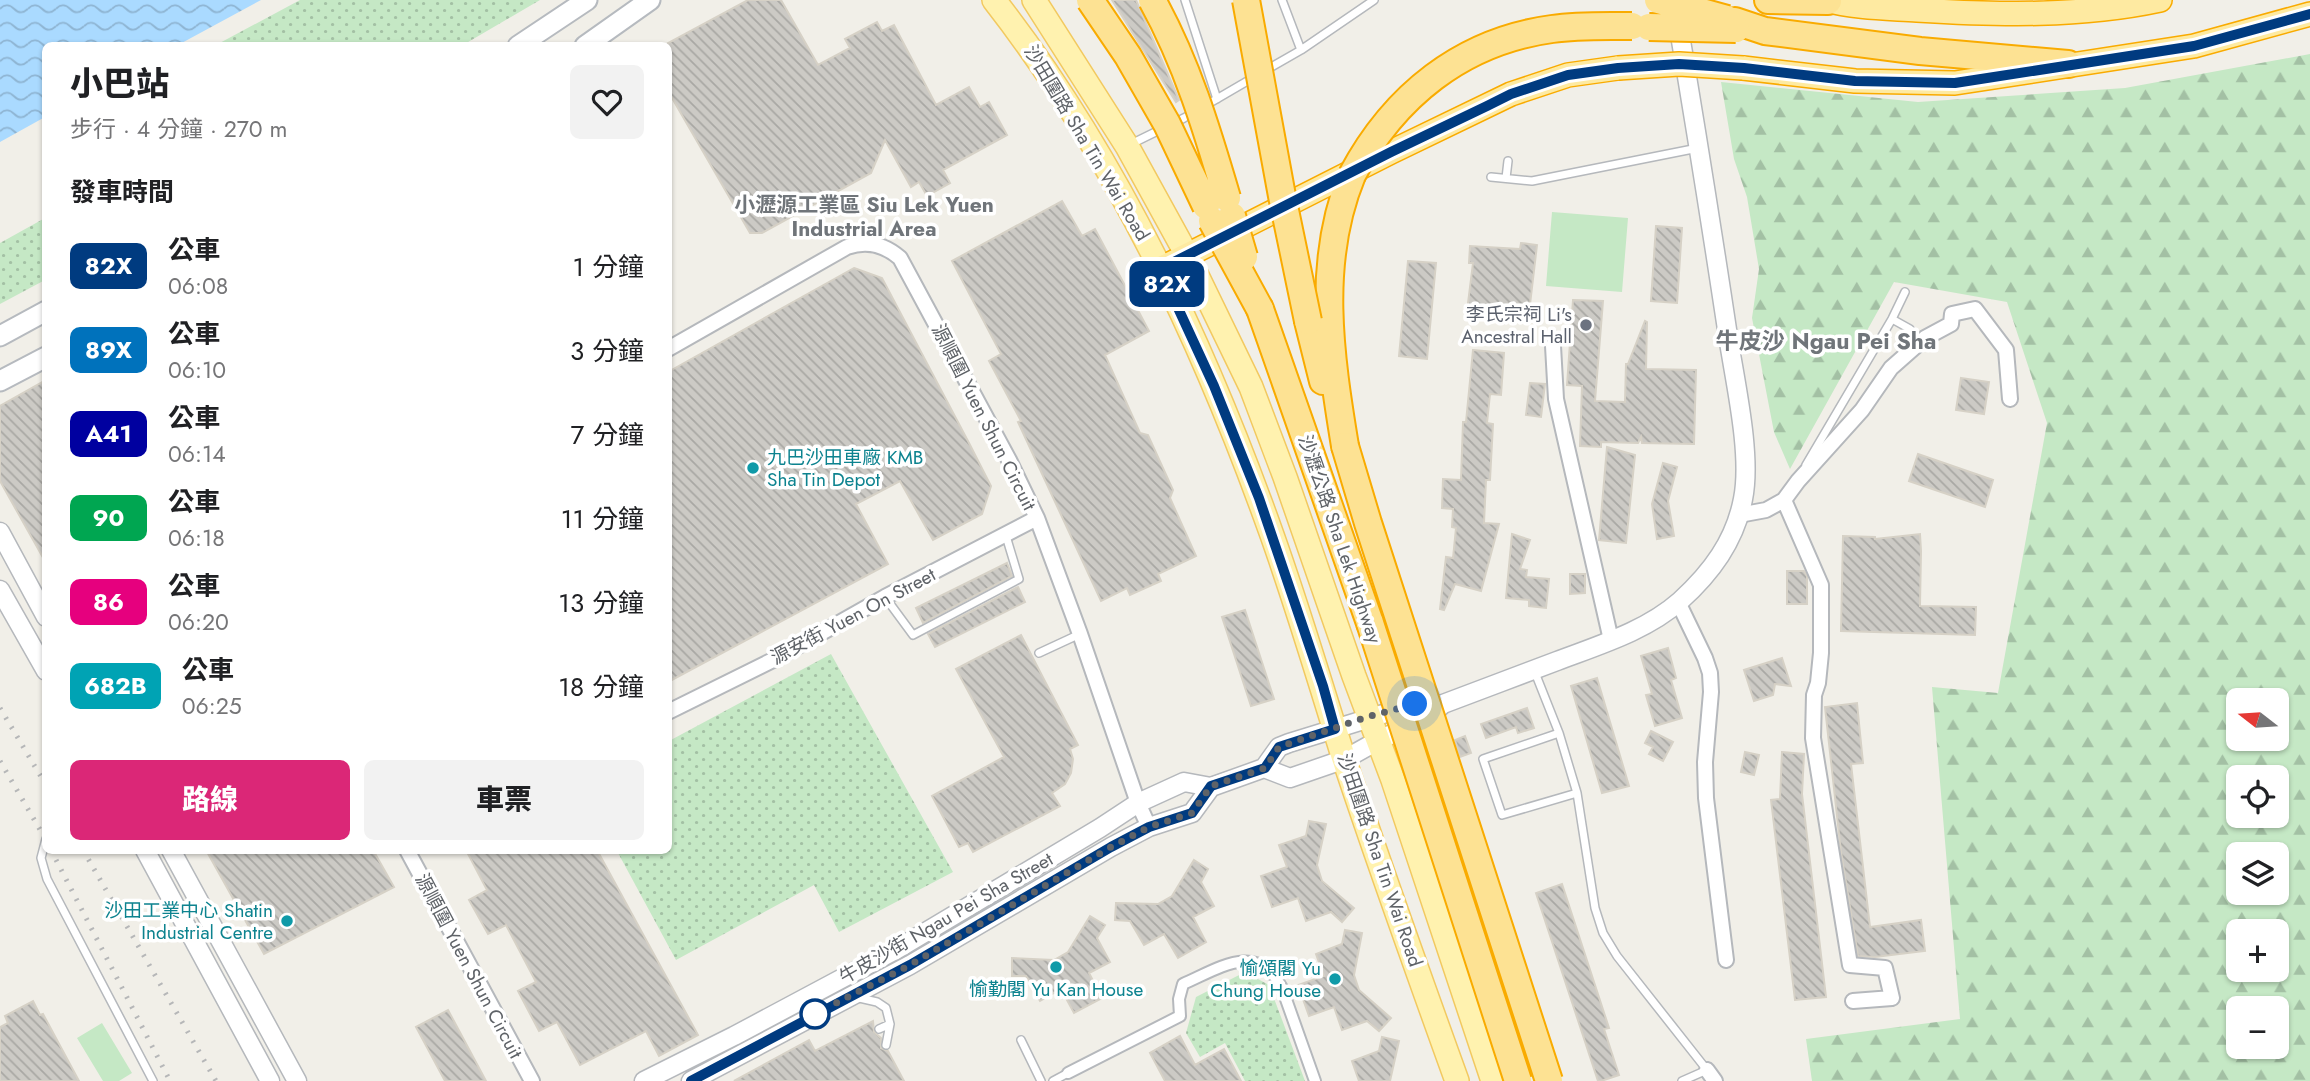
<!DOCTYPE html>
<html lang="zh-TW">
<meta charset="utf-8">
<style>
:root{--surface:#fff;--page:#f2f2f2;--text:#202124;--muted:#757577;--accent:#db2777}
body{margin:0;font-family:Jost,"Noto Sans TC",sans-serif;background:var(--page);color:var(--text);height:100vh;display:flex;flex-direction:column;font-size:26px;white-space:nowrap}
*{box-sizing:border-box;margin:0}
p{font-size:23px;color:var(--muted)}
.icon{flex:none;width:38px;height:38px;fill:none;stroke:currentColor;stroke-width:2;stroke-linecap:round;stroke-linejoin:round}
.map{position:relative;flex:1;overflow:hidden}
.panel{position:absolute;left:42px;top:42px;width:630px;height:812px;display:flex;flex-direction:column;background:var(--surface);border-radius:10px;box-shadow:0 2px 5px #0004}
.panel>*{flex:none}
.badge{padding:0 14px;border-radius:10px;font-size:24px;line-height:46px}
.needle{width:46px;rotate:287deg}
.buttons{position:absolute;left:2226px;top:688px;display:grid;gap:14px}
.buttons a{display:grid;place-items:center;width:63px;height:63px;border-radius:10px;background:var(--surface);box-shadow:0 2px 5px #0004;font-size:35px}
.you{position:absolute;width:35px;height:35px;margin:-18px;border:5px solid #fff;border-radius:50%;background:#1a73e8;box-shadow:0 0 0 10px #1a73e833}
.map>.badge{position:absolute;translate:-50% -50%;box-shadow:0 0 0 4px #fff}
h2{padding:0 28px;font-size:26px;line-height:63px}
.round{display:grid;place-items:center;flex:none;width:74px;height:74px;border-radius:10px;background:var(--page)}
.head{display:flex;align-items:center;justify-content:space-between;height:119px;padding:0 28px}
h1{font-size:33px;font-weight:800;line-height:52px}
.cta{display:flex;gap:14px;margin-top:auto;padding:14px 28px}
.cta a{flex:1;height:80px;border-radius:10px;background:var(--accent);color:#fff;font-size:28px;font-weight:800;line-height:80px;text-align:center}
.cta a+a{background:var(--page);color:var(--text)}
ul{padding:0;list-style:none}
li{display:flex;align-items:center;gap:21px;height:84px;padding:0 28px}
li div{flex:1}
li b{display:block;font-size:26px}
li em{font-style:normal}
li .badge{min-width:77px;font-weight:700;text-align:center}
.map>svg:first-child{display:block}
</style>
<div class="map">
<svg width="2310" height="1081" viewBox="0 0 2310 1081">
<defs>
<pattern id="forest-firs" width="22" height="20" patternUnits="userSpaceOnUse" patternTransform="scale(1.75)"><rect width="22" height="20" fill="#c5e8c5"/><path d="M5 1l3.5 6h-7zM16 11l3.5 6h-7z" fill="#a3c0a4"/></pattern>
<pattern id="park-dots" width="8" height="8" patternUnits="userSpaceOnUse" patternTransform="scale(1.75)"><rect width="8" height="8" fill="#c5e8c5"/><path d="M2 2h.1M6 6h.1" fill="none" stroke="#a3c0a4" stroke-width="1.8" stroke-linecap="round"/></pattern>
<pattern id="water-waves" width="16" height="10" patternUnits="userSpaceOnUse" patternTransform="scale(1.75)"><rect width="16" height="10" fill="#aadaff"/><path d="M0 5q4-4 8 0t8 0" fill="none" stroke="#8eb4d2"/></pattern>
<pattern id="building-back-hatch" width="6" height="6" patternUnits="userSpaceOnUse" patternTransform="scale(1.75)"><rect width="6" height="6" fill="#cccac5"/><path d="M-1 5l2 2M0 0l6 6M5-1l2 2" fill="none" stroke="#a9a8a4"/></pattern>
</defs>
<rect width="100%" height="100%" fill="#f1efe8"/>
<path fill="#c5e8c5" d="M1552,212L1628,218L1622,292L1546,286Z
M102,1023L132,1073L119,1081H103L77,1038Z"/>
<path fill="url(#forest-firs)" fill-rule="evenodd" d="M2310,54V1081H1812L1806,1039L1960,1019L1932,687L1998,693L2047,423L2007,302L1894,282L1790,469L1774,432L1752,318L1759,269L1747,197L1734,159L1721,82L1918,102L2125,88ZM2238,700H2277V738H2238ZM2238,777H2277V816H2238ZM2238,854H2277V892H2238ZM2238,931H2277V970H2238ZM2238,1008H2277V1046H2238Z"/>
<path fill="url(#park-dots)" d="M300,0H540L463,45H216Z
M45,218V280L0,304V243Z
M831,654L953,872L839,932L814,885L676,960L617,851L668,850L669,741Z
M1245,972L1269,985L1305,1081H1245L1225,1043L1200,1057L1186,1033L1196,997Z"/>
<path fill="url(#water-waves)" d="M0,0H261L178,45L46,46L45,117L0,142Z"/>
<path fill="url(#building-back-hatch)" stroke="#d6d1c6" stroke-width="2" d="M748,0H781L818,65L850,48L845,39L877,22L882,31L894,25L936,105L969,87L980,107L989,102L1007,135L943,170L950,183L927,196L919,182L911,187L885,140L871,173L762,233H750L668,91V43Z
M1112,0H1136L1179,100L1176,102Z
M1062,201L1082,236L1095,229L1149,331L1105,355L1140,433L1148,435L1173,490L1170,498L1196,556L1158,574L1161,581L1130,595L1127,588L1101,601L1018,422L1021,421L989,361L1001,354L952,261Z
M1656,226L1682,228L1677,303L1651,301Z
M1521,243L1537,245L1529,313L1494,309L1493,314L1467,311L1473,263H1469L1470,246L1520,249Z
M1408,261L1436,263L1427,359L1399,356Z
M854,268L882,278L969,443L991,486L982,514L933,540L900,481L856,504L888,564L668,682V372Z
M1573,300L1603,301L1595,401L1625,402L1626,364H1628L1645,321L1647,322L1646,369L1696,370L1694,444L1642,443L1641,437L1638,443L1601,442V447L1580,446L1582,386L1567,385Z
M1473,350L1504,353L1501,395L1490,394L1487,423L1493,424L1490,480H1486L1484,523L1499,524L1481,591L1455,584L1444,610L1440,609L1446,557L1453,558L1456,528L1452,527L1453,509L1442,508L1443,479L1461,480L1463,422H1466Z
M1961,378L1989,382L1984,414L1956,410Z
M46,380V563L0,481V406Z
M1530,383L1545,384L1541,417L1526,415Z
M1607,447L1635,455L1626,543L1599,540Z
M1918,454L1993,480L1985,507L1909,481Z
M1663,463L1677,467L1668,501L1674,536L1657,539L1652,504Z
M1512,534L1530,540L1520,569L1527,570L1526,577L1549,579L1546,608L1529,606V600L1506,598Z
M1920,534L1921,551L1920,606L1976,607L1975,635L1841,631L1843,536L1875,537V539Z
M1007,563L1012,576L923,623L916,608Z
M1787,571H1804L1807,576V604H1787Z
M1570,574H1585V593L1570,594Z
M1018,587L1025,602L935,647L928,634Z
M1245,610L1274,699L1251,706L1222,617Z
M1021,635L1078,745L1070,749L1073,759L1071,773L1065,784L1052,793L1060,806L973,852L968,843L959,847L932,796L1004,757L956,669Z
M1668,648L1676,678L1671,680L1682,718L1655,726L1646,695L1652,694L1641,656Z
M1782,658L1791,686L1775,684L1773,695L1754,701L1744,670Z
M1597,678L1629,786L1602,793L1571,686Z
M1857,703L1863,763L1851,764L1870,927L1921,920L1925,951L1875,957L1858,956L1841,852L1825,707Z
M1527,708L1534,728L1518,733L1516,727L1486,738L1481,724Z
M1651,731L1673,742L1663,761L1649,754L1653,747L1645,743Z
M1465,736L1471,753L1460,757L1455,740Z
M1745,752L1759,755L1754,775L1741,772Z
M1782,752L1804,754L1802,794L1826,997L1795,1000L1771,800L1780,799Z
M1309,821L1326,824L1317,865L1322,881L1354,908L1342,922L1331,912L1306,921L1298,898L1272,907L1261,876L1287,867L1279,845L1306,836Z
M206,850H373L394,887L264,954Z
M466,850H597L698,1035L659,1056L646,1031L580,1065L557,1022L539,1031L518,991L536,982L506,925L488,934L469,900L487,890Z
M1194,860L1208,869L1201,882L1214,906L1193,917L1206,942L1178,958L1164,934L1144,945L1130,921L1115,920L1116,903L1158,904L1172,896Z
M1562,884L1609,1028L1604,1029L1619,1075L1601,1081H1598L1536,893Z
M1090,916L1105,925L1097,938L1110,962L1089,973L1102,998L1074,1013L1061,989L1040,1001L1026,976H1012V958L1054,960L1068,952Z
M1345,930L1362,933L1354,975L1359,990L1391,1018L1379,1031L1367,1021L1342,1030L1334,1007L1309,1016L1298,985L1324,976L1316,954L1342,944Z
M33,1001L40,1015L43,1014L79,1081H0V1027L8,1023L5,1016Z
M448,1010L486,1081H445L416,1027Z
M873,1021L874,1032L881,1038V1048L888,1051L904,1081H734L809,1040L815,1051Z
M1180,1036L1195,1065L1224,1049L1241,1081H1165L1150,1053Z
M1382,1037L1399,1041L1390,1081H1359L1352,1061L1379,1051Z"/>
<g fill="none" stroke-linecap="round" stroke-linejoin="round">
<g stroke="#b5b8bc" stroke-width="10">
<path id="service" d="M1185,0L1217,99
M1282,0L1301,50
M1266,70L1301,50L1374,0
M1131,144L1184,118L1256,76
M1491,177L1532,181L1698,148
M1506,178L1508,161
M1892,319L1910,329
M1806,465L1892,319L1905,292
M885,597L913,635L1019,579L1006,536
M1039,653L1080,634
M1534,670L1559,733L1577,793L1595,908L1603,933L1617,956L1707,1070L1682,1081
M1559,733L1483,759L1502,815L1577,793
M46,839L41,858L47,879L153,1081
M855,997L877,1002L886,1008L890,1024L886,1045
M879,1029L890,1024
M1021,1040L1041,1081
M1053,1081L1068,1073"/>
</g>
<g stroke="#b5b8bc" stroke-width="14">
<path id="pedestrian" d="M1068,1073L1180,1016L1179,999L1183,984C1218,969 1257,940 1282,988L1315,1081"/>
</g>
<g stroke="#b5b8bc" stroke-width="18">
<path id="minor" d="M1553,346L1556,399L1611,640
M668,349L847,247C867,240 884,244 900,258L1009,460L1037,518L1080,634L1138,803L1149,827
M1784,500L1821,585V653L1818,683L1814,695L1813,738L1850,965L1885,968L1892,998L1853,1001
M1739,515L1766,510L1784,500L1798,481L1862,410L1891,368L1925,338L1951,324L1952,314L1975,309L2006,350L2010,399
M1678,602L1705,658L1710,673L1711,692L1705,762L1706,798L1726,960
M668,712L777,658L885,597L1037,518
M407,850L532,1081
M1707,1070L1715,1081"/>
</g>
<g stroke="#b5b8bc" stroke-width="21">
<path id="tertiary" d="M0,532L46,617
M0,590L46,671
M1264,768L1290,778L1345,759L1379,740L1427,718L1443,704C1481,690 1519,675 1557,661C1599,645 1646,631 1680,601C1711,573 1735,541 1743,499C1752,455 1735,382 1728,336C1712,230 1695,123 1677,17
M145,850L270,1081
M171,850L297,1081
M644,1081L734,1036L899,948L1100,828L1138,803L1184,782L1211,787L1264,768L1279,747L1289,743L1422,702L1436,704
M691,1081L910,965L1111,847L1149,827L1192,813L1211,787"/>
</g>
<g stroke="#b6babf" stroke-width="23">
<path id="secondary" d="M518,46L587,0
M585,46L650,0
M0,336L46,311
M0,381L46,357"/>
</g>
<g stroke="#f2c960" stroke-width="26">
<path id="primary" d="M994,0C1118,159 1205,347 1272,535C1298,608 1320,682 1343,756C1379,865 1418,973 1457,1081
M1034,0L1127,146L1187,255L1251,387L1285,477L1354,676L1393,780L1493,1081"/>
</g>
<g stroke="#f9ab00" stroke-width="26">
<path id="trunk" d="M1826,0C1855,8 1888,8 1917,10C1998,15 2081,17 2160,0
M1743,68L1855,81L1955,83L2194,46L2310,14
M1160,269L1391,152L1511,94L1568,75L1618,68"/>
</g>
<g stroke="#f9ab00" stroke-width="30">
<path id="motorway" d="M1768,0L1828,1
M1735,21L1765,31L1920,51L2068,64
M1260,309L1370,623
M1308,321L1323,381
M1345,446C1330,355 1316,262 1352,175"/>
</g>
<use href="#service" stroke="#fff" stroke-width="7"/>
<use href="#pedestrian" stroke="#fff" stroke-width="10"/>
<use href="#minor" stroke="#fff" stroke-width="14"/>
<use href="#tertiary" stroke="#fff" stroke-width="18"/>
<use href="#secondary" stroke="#fff" stroke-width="19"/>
<use href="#primary" stroke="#fff2af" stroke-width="23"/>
<use href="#trunk" stroke="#feeaa1" stroke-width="23"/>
<use href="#motorway" stroke="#fde293" stroke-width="26"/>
<path stroke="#b6b7b8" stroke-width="5" stroke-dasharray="2 9" stroke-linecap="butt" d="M0,708L46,785
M0,761L46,840
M51,850L170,1081
M83,850L216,1081"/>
<g stroke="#f9ab00" stroke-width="26" stroke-linecap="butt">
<path id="trunk-bridge" d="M1618,68L1679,64L1743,68"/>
</g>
<g stroke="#f9ab00" stroke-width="30" stroke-linecap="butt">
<path id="motorway-bridge" d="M1090,0L1128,56L1167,124L1206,206
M1152,0C1187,63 1207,130 1227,198
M1246,0L1282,196L1308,321
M1658,0L1727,19
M1649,27L1736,29
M1352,175C1394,96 1462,41 1552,29C1578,25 1605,26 1632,26
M1232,216L1244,257
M1212,221L1260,309
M1345,446L1368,523L1549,1081
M1370,623L1518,1081"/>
</g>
<use href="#trunk-bridge" stroke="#feeaa1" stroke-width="23"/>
<use href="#motorway-bridge" stroke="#fde293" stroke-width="26"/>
</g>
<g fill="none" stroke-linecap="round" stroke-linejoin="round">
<g stroke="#fff" stroke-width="16">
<path id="line" d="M691,1081L910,965L1111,847L1149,827L1192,813L1211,786L1265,768L1279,747L1335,729L1323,686L1259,498L1214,386L1160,269L1391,152L1487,106L1511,94L1568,75L1618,68L1679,64L1744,68L1855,81L1955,83L2194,46L2310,14"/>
</g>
<use href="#line" stroke="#003b80" stroke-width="10"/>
<path stroke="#5f6368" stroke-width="7" stroke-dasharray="0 12.6" d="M815,1014L809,1017L910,965L1111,847L1149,827L1192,813L1211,786L1265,768L1279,747L1370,716L1415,704"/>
</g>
<circle fill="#6b7280" stroke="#fff" stroke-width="2.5" cx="1586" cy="325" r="7"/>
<g fill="#0f9aa8" stroke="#fff" stroke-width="2.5">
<circle cx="753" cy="468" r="7"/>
<circle cx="287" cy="921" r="7"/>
<circle cx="1056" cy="967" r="7"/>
<circle cx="1335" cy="979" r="7"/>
</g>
<circle fill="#fff" stroke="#003b80" stroke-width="3.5" cx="815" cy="1014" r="14"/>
<g text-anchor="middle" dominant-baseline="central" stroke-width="7" stroke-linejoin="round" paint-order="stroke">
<g font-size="19" fill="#5f6368" stroke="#fff">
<text transform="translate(1087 143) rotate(59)">沙田圍路 Sha Tin Wai Road</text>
<text transform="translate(984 417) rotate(63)">源順圍 Yuen Shun Circuit</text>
<text transform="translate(1340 539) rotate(71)">沙瀝公路 Sha Lek Highway</text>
<text transform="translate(853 616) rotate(-28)">源安街 Yuen On Street</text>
<text transform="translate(1380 860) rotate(71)">沙田圍路 Sha Tin Wai Road</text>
<text transform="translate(946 918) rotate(-30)">牛皮沙街 Ngau Pei Sha Street</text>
<text transform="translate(469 966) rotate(62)">源順圍 Yuen Shun Circuit</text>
</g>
<g font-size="19" fill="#5b616d" stroke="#fff" text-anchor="end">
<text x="1572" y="314">李氏宗祠 Li's<tspan x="1572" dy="22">Ancestral Hall</tspan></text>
</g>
<g font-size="19" fill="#0d838f" stroke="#fff" text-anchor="end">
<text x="767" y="457" text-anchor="start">九巴沙田車廠 KMB<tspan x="767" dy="22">Sha Tin Depot</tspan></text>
<text x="273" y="910">沙田工業中心 Shatin<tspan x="273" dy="22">Industrial Centre</tspan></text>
<text x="1321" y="968">愉頌閣 Yu<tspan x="1321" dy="22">Chung House</tspan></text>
<text x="1056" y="989" text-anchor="middle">愉勤閣 Yu Kan House</text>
</g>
<g font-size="21" font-weight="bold" fill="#70757a" stroke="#fff">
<text x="864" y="205">小瀝源工業區 Siu Lek Yuen<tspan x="864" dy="24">Industrial Area</tspan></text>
</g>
<g font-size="23" font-weight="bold" fill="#70757a" stroke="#fff">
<text x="1826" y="341">牛皮沙 Ngau Pei Sha</text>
</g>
</g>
</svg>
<div class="buttons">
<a><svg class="needle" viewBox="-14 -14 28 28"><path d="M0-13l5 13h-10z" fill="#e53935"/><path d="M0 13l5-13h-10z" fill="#757577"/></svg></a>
<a><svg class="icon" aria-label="locate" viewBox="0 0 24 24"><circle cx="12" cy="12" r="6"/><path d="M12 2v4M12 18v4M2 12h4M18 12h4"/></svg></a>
<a><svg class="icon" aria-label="layers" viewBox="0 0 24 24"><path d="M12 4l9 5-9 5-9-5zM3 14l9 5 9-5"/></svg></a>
<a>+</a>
<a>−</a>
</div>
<div class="you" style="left:1415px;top:704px"></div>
<b class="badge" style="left:1167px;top:284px;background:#003b80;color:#fff">82X</b>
<section class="panel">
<div class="head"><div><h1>小巴站</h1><p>步行 · 4 分鐘 · 270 m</p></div><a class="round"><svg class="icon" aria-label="heart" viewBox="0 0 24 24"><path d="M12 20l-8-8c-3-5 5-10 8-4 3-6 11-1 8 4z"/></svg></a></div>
<h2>發車時間</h2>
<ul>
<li><span class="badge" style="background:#003b80;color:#fff">82X</span><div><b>公車</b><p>06:08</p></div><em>1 分鐘</em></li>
<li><span class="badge" style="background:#0072bc;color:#fff">89X</span><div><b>公車</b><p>06:10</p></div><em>3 分鐘</em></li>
<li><span class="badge" style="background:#0000a0;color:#fff">A41</span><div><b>公車</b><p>06:14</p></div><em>7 分鐘</em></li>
<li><span class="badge" style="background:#00a651;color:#fff">90</span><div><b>公車</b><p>06:18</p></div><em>11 分鐘</em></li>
<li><span class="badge" style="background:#e6007e;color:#fff">86</span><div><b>公車</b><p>06:20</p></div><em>13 分鐘</em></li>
<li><span class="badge" style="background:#00a3b4;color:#fff">682B</span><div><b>公車</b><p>06:25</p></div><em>18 分鐘</em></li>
</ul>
<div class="cta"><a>路線</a><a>車票</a></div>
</section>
</div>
